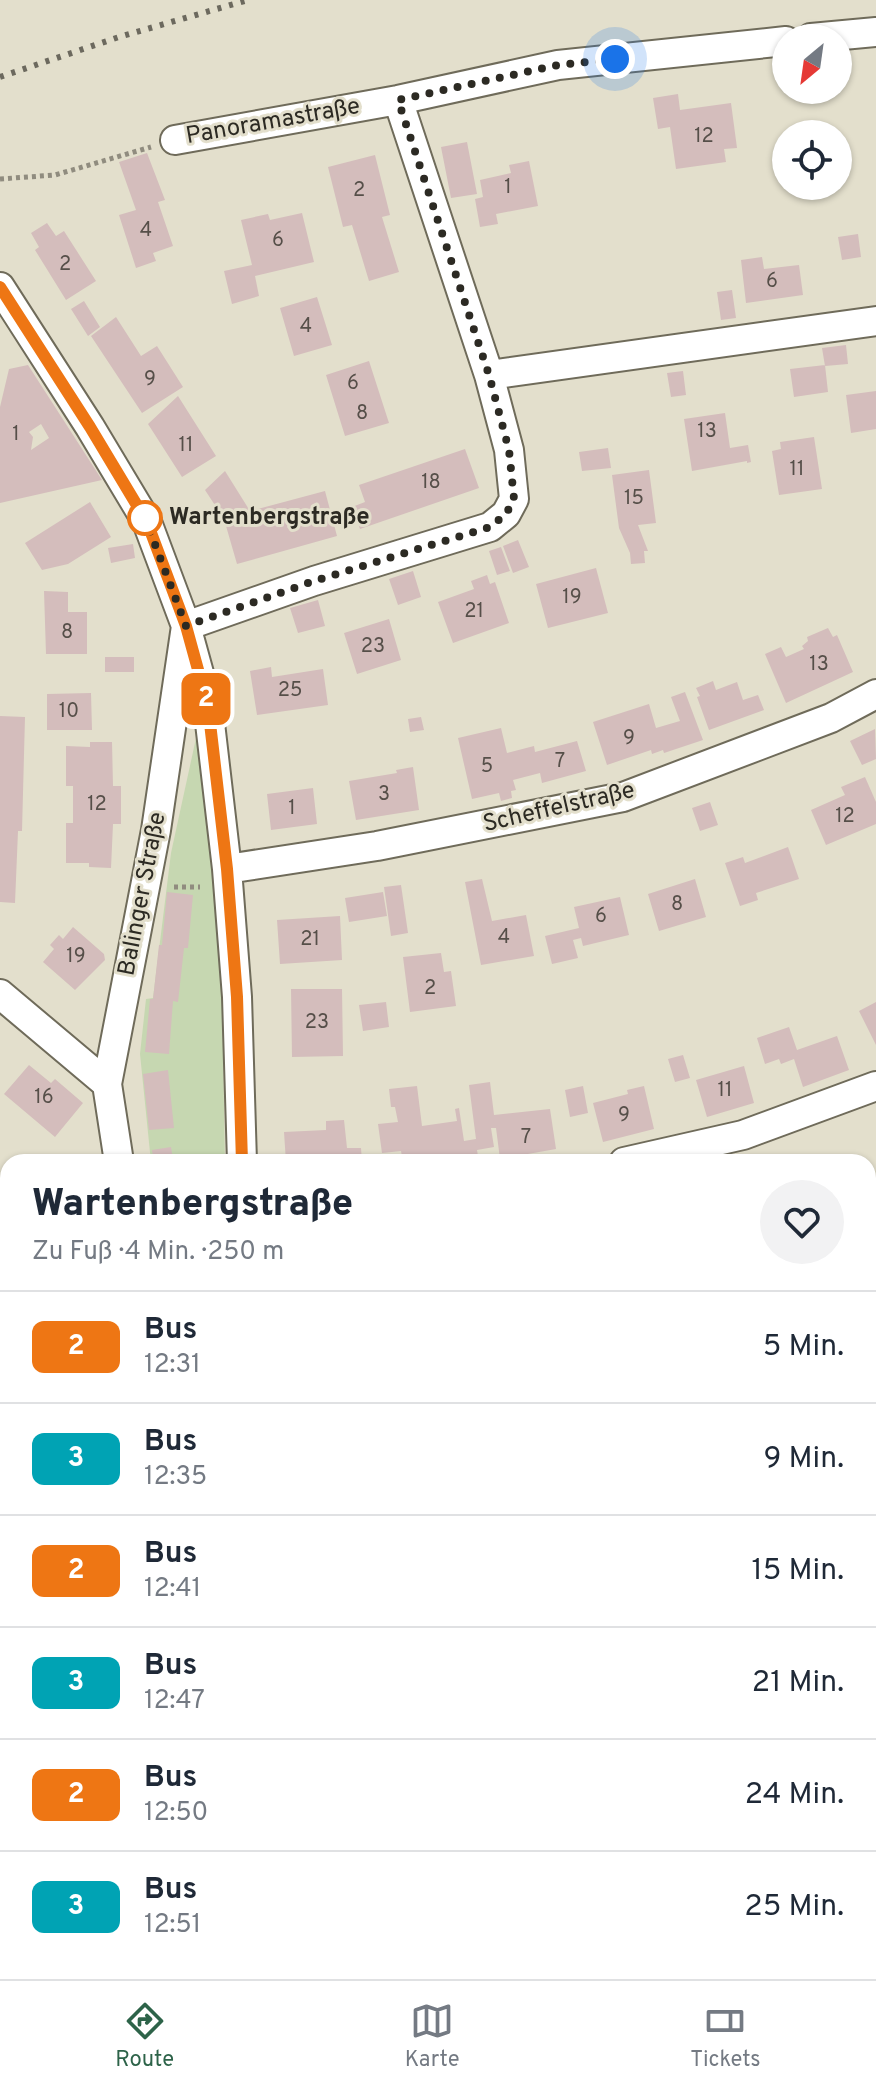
<!DOCTYPE html>
<html lang="de">
<meta charset="utf-8">
<style>
:root{--surface:#fff;--page:#f2f2f3;--text:#1f2937;--muted:#747a83;--line:#e0e1e3;--accent:#2d6349}
body{margin:0;font-family:Overpass,sans-serif;background:var(--page);color:var(--text);height:100vh;display:flex;flex-direction:column;font-size:30px;white-space:nowrap}
*{box-sizing:border-box;margin:0}
p{font-size:26px;color:var(--muted)}
.icon{flex:none;width:44px;height:44px;fill:none;stroke:currentColor;stroke-width:2;stroke-linecap:round;stroke-linejoin:round}
.map{position:relative;flex:1;overflow:hidden}
.side{position:absolute;left:0px;top:1154px;width:876px;height:826px;display:flex;flex-direction:column;background:var(--surface);border-radius:24px 24px 0 0;box-shadow:0 2px 6px #0004}
.side>*{flex:none}
.badge{padding:0 16px;border-radius:12px;font-size:28px;line-height:52px}
.needle{width:52px;rotate:209deg}
.fabs{position:absolute;left:772px;top:24px;display:grid;gap:16px}
.fabs a{display:grid;place-items:center;width:80px;height:80px;border-radius:50%;background:var(--surface);box-shadow:0 2px 6px #0004;font-size:40px}
.you{position:absolute;width:40px;height:40px;margin:-20px;border:6px solid #fff;border-radius:50%;background:#1a73e8;box-shadow:0 0 0 12px #1a73e833}
.map>.badge{position:absolute;translate:-50% -50%;box-shadow:0 0 0 4px #fff}
.round{display:grid;place-items:center;flex:none;width:84px;height:84px;border-radius:42px;background:var(--page)}
.head{display:flex;align-items:center;justify-content:space-between;height:136px;padding:0 32px}
h1{font-size:38px;font-weight:800;line-height:60px}
ul{padding:0;list-style:none}
li{display:flex;align-items:center;gap:24px;height:112px;padding:0 32px;border-top:2px solid var(--line)}
li div{flex:1}
li b{display:block;font-size:30px}
li em{font-style:normal}
li .badge{min-width:88px;font-weight:700;text-align:center}
.menu{display:flex;justify-content:space-around;align-items:center;height:112px;border-top:2px solid var(--line);background:var(--surface);font-size:22px;color:var(--muted)}
.menu a{display:grid;justify-items:center;gap:4px}
.menu .on{color:var(--accent)}
.map>svg:first-child{display:block}
</style>
<div class="map">
<svg width="876" height="1979" viewBox="0 0 876 1979">
<rect width="100%" height="100%" fill="#e3dfcc"/>
<path fill="#c6d7b1" d="M198,729L213,871L222,995L225,1162H151L140,1054L146,999L153,998L171,853Z"/>
<path fill="#d4bdbc" fill-rule="evenodd" d="M678,94L680,110L731,103L737,148L724,149L726,162L676,169L670,127L658,129L653,98Z
M467,142L477,194L451,198L441,147Z
M147,153L165,200L158,202L173,246L153,253L156,261L136,268L119,215L136,210L119,162Z
M375,155L390,215L382,217L399,272L369,281L352,225L343,227L328,167Z
M529,161L538,206L496,214L498,224L480,227L475,199L483,197L480,180L511,173L509,165Z
M302,213L314,262L255,276L259,296L232,304L224,271L252,265L241,220L268,214L270,220Z
M47,223L56,236L64,231L96,281L66,300L35,250L39,247L31,233Z
M858,234L861,257L842,260L838,237Z
M762,257L764,269L799,265L803,295L746,303L741,260Z
M732,290L736,318L721,320L717,292Z
M317,297L332,345L294,356L280,308Z
M84,301L100,327L88,336L71,309Z
M116,317L141,356L157,346L183,387L142,413L91,336Z
M846,345L848,364L825,366L822,348Z
M369,361L389,423L345,436L326,375Z
M28,365L102,480L0,503V407L9,369ZM41,424L49,438L31,450L33,437L29,432Z
M825,365L828,392L794,397L790,369Z
M683,371L686,395L671,397L667,373Z
M876,391V429L851,433L846,395Z
M178,396L216,456L182,477L148,424Z
M725,413L730,448L748,445L751,462L747,463V461L692,471L684,419Z
M814,437L822,489L779,495L772,451L781,449L780,442Z
M608,448L611,468L582,471L579,452Z
M465,449L479,488L360,529L352,507L365,502L359,485Z
M649,470L656,523L638,525L648,551H644L645,563L631,564L630,553L619,528L612,475Z
M225,471L250,511L325,491L337,536L237,564L224,519L205,490Z
M90,502L111,537L68,564L42,570L25,543Z
M518,540L529,567L513,573L503,546Z
M133,544L135,558L111,563L108,548Z
M501,547L510,571L497,575L489,551Z
M596,568L608,613L548,628L536,584Z
M413,571L421,597L398,605L389,579Z
M487,575L490,584L495,582L509,623L453,643L438,602L474,589L471,581Z
M44,591L68,592V612H87V654H46Z
M318,600L325,626L298,633L290,608Z
M389,619L401,660L357,674L344,633Z
M828,628L833,637L837,635L853,672L786,703L765,654L781,647L786,657L804,649L802,646L808,641L807,637Z
M105,657H134V672H105Z
M271,667L272,677L323,669L328,705L257,715L250,671Z
M713,681L716,690L737,682L743,700L758,695L764,710L709,730L697,697L700,696L696,688Z
M685,692L703,740L664,753L663,750L652,754L651,750L607,765L593,722L649,704L656,728L680,721L671,697Z
M91,693L92,730H47V694Z
M0,716L25,717L22,831H18L15,903L0,902Z
M421,717L424,730L410,732L408,719Z
M501,728L507,753L534,746L535,752L577,741L586,771L542,783L540,773L513,780L516,790L511,791L512,798L501,801L499,793L472,799L458,738Z
M875,729L876,759L862,765L850,741Z
M90,742H112L113,786H121V824H113L111,868L89,867V863H66V823H73V786H66V746L90,747Z
M413,767L419,810L356,820L349,781L397,773L396,770Z
M865,777L876,802V824L826,845L811,810L845,795L841,787Z
M313,788L317,824L271,830L267,794Z
M710,802L718,825L700,831L692,808Z
M788,847L799,879L756,893L758,900L740,906L725,863L743,857L745,863Z
M482,879L492,921L526,915L534,956L481,965L465,882Z
M695,879L706,917L659,931L648,894Z
M401,885L408,933L391,936L384,887Z
M167,892L193,895L188,948H184L178,1002L173,1001L169,1054L145,1052L150,999H153L159,945H162Z
M383,892L387,916L349,922L345,898Z
M620,897L629,935L583,946L581,938L573,940L578,958L552,964L545,936L579,928L574,907Z
M340,916L342,960L280,964L277,920Z
M73,927L104,954L105,960L75,990L43,962L54,949L50,945L59,935L63,939Z
M441,953L444,972L451,971L456,1006L410,1012L403,957Z
M291,989H342L343,1056L292,1057Z
M386,1002L389,1027L363,1031L359,1005Z
M876,1002V1045L859,1011Z
M789,1027L797,1050L837,1036L849,1070L803,1087L794,1059L781,1064L779,1059L765,1064L757,1038Z
M683,1055L690,1078L675,1082L668,1059Z
M29,1065L51,1083L55,1079L83,1103L55,1137L4,1094Z
M744,1066L754,1103L707,1117L696,1080Z
M168,1070L174,1128L149,1130L143,1074Z
M490,1082L494,1115L550,1109L556,1149L500,1159L496,1128H491L494,1147L477,1150L479,1162H403L401,1151L382,1153L378,1124L398,1122L395,1107H391L389,1089L417,1086L422,1126L457,1121L455,1109L459,1108L464,1141L476,1139L469,1085Z
M583,1086L588,1113L570,1117L565,1090Z
M644,1086L654,1129L603,1142L593,1103L628,1094L627,1090Z
M344,1120L347,1148H361L362,1162H286L284,1132L326,1130V1121Z
M171,1147L173,1160L179,1159V1162H154L152,1150Z
M876,1184V1244L873,1245L876,1255L868,1258V1187Z
M8,1385V1428H0V1390Z
M873,1386L876,1412L868,1414V1387Z
M8,1514V1551H0V1515Z
M0,1636H8V1675H0Z
M0,1770L8,1771V1821L0,1819Z
M0,1911L8,1912V1972H89L88,1979H0Z
M203,1972H237L236,1979H202Z"/>
<g fill="none" stroke-linecap="round" stroke-linejoin="round">
<g stroke="#6f6b5a" stroke-width="32">
<path id="street" d="M811,38L876,32
M175,140L398,100L558,65L786,41
M0,287L90,427L147,522L186,626L208,706L227,869L237,997L242,1162
M489,375L876,321
M227,869L377,846L623,797L831,718L876,694
M0,994L107,1084
M119,1162L107,1084L156,830L186,626L314,581L490,527L506,514L514,499L509,450L489,375L398,100
M624,1162L743,1135L876,1086
M868,1469L876,1466
M868,1786L876,1785
M0,1868L8,1869
M151,1979V1972"/>
</g>
<path stroke="#908c7f" stroke-width="5" stroke-dasharray="4 4" stroke-linecap="butt" d="M0,179L55,175L151,147
M174,887H200"/>
<use href="#street" stroke="#fff" stroke-width="28"/>
<path stroke="#6c695e" stroke-width="6" stroke-dasharray="4 8" stroke-linecap="butt" d="M0,77L119,37L248,0"/>
</g>
<g fill="none" stroke-linecap="round" stroke-linejoin="round">
<g stroke="#fff" stroke-width="18">
<path id="line" d="M0,287L90,427L147,522L186,626L208,706L227,869L237,997L242,1162"/>
</g>
<use href="#line" stroke="#ee7614" stroke-width="12"/>
<path stroke="#2c2a23" stroke-width="8" stroke-dasharray="0 14.4" d="M145,518L186,626L314,581L490,527L506,514L514,499L509,450L489,375L398,100L558,65L615,59"/>
</g>
<circle fill="#fff" stroke="#ee7614" stroke-width="4" cx="145" cy="518" r="16"/>
<g text-anchor="middle" dominant-baseline="central" stroke-width="6" stroke-linejoin="round" paint-order="stroke">
<g font-size="20" fill="#564f49">
<text x="704" y="137">12</text>
<text x="508" y="188">1</text>
<text x="359" y="191">2</text>
<text x="146" y="231">4</text>
<text x="278" y="241">6</text>
<text x="65" y="265">2</text>
<text x="772" y="282">6</text>
<text x="306" y="327">4</text>
<text x="150" y="380">9</text>
<text x="353" y="384">6</text>
<text x="362" y="414">8</text>
<text x="707" y="432">13</text>
<text x="16" y="435">1</text>
<text x="186" y="446">11</text>
<text x="797" y="470">11</text>
<text x="431" y="483">18</text>
<text x="634" y="499">15</text>
<text x="572" y="598">19</text>
<text x="474" y="612">21</text>
<text x="67" y="633">8</text>
<text x="373" y="647">23</text>
<text x="819" y="665">13</text>
<text x="290" y="691">25</text>
<text x="69" y="712">10</text>
<text x="629" y="739">9</text>
<text x="560" y="762">7</text>
<text x="487" y="767">5</text>
<text x="384" y="795">3</text>
<text x="97" y="805">12</text>
<text x="292" y="809">1</text>
<text x="845" y="817">12</text>
<text x="677" y="905">8</text>
<text x="601" y="917">6</text>
<text x="504" y="938">4</text>
<text x="310" y="940">21</text>
<text x="76" y="957">19</text>
<text x="430" y="989">2</text>
<text x="317" y="1023">23</text>
<text x="725" y="1091">11</text>
<text x="44" y="1098">16</text>
<text x="624" y="1116">9</text>
<text x="526" y="1138">7</text>
</g>
<g font-size="24" fill="#2c2a23" stroke="#e3dfcc">
<text transform="translate(273 122) rotate(-10)">Panoramastraße</text>
<text transform="translate(559 808) rotate(-13)">Scheffelstraße</text>
<text transform="translate(143 894) rotate(-79)">Balinger Straße</text>
</g>
<g font-size="24" font-weight="bold" fill="#2c2a23" stroke="#e3dfcc" text-anchor="start">
<text x="169" y="518">Wartenbergstraße</text>
</g>
</g>
</svg>
<div class="fabs">
<a><svg class="needle" viewBox="-14 -14 28 28"><path d="M0-13l5 13h-10z" fill="#e53935"/><path d="M0 13l5-13h-10z" fill="#747a83"/></svg></a>
<a><svg class="icon" aria-label="locate" viewBox="0 0 24 24"><circle cx="12" cy="12" r="6"/><path d="M12 2v4M12 18v4M2 12h4M18 12h4"/></svg></a>
</div>
<div class="you" style="left:615px;top:59px"></div>
<b class="badge" style="left:206px;top:699px;background:#ee7614;color:#fff">2</b>
<section class="side">
<div class="head"><div><h1>Wartenbergstraße</h1><p>Zu Fuß · 4 Min. · 250 m</p></div><a class="round"><svg class="icon" aria-label="heart" viewBox="0 0 24 24"><path d="M12 20l-8-8c-3-5 5-10 8-4 3-6 11-1 8 4z"/></svg></a></div>
<ul>
<li><span class="badge" style="background:#ee7614;color:#fff">2</span><div><b>Bus</b><p>12:31</p></div><em>5 Min.</em></li>
<li><span class="badge" style="background:#00a3b4;color:#fff">3</span><div><b>Bus</b><p>12:35</p></div><em>9 Min.</em></li>
<li><span class="badge" style="background:#ee7614;color:#fff">2</span><div><b>Bus</b><p>12:41</p></div><em>15 Min.</em></li>
<li><span class="badge" style="background:#00a3b4;color:#fff">3</span><div><b>Bus</b><p>12:47</p></div><em>21 Min.</em></li>
<li><span class="badge" style="background:#ee7614;color:#fff">2</span><div><b>Bus</b><p>12:50</p></div><em>24 Min.</em></li>
<li><span class="badge" style="background:#00a3b4;color:#fff">3</span><div><b>Bus</b><p>12:51</p></div><em>25 Min.</em></li>
</ul>
</section>
</div>
<nav class="menu">
<a class="on"><svg class="icon" aria-label="directions" viewBox="0 0 24 24"><path d="M12 3l9 9-9 9-9-9zM9 14v-3h6M13 9l2 2-2 2"/></svg>Route</a>
<a><svg class="icon" aria-label="map" viewBox="0 0 24 24"><path d="M3 6l6-2 6 2 6-2v14l-6 2-6-2-6 2zM9 4v14M15 6v14"/></svg>Karte</a>
<a><svg class="icon" aria-label="tickets" viewBox="0 0 24 24"><path d="M3 7h18v10H3zM15 7v10"/></svg>Tickets</a>
</nav>
